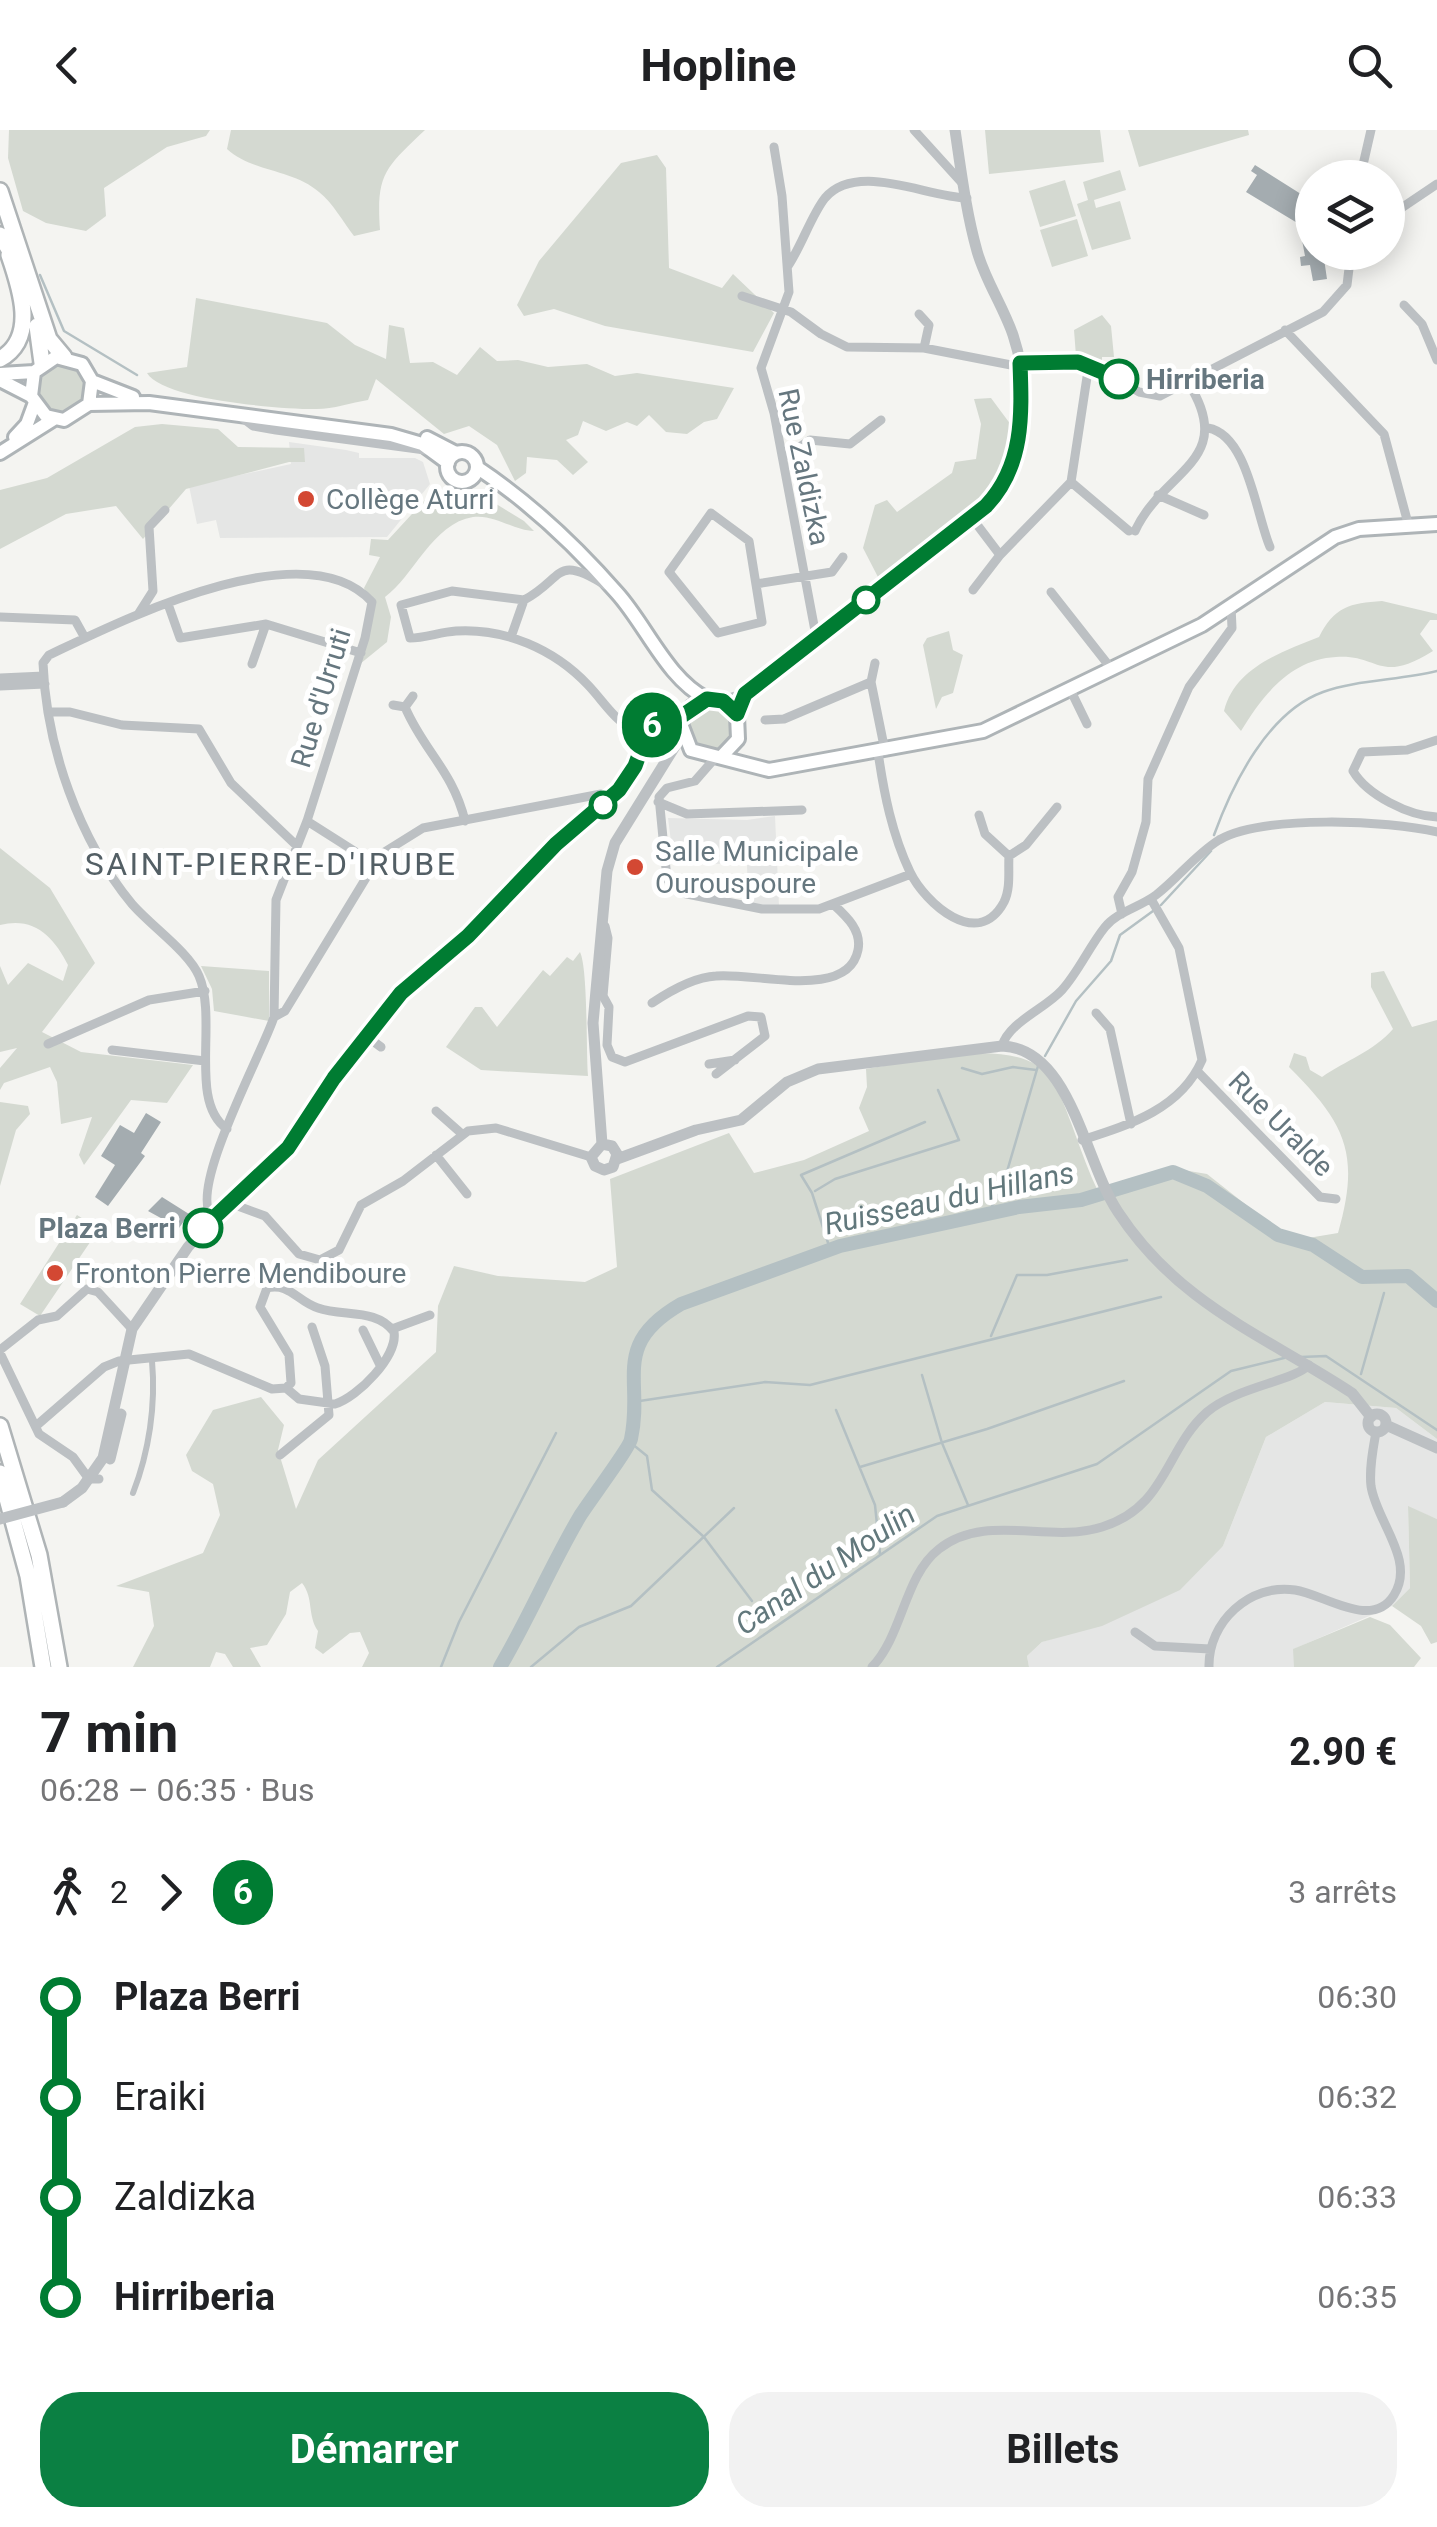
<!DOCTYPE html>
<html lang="fr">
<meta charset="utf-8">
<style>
:root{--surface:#fff;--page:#f2f2f2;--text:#202124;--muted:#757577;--accent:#0b8043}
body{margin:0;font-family:Roboto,sans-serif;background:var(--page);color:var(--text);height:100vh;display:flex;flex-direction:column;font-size:38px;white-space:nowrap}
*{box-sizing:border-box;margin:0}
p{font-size:32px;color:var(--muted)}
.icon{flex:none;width:55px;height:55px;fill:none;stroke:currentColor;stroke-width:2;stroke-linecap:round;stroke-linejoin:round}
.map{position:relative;height:1537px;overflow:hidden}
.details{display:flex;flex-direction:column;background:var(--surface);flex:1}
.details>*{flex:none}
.badge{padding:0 20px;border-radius:32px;font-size:35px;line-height:65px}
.fabs{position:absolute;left:1295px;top:30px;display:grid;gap:20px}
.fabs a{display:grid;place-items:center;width:110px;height:110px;border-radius:50%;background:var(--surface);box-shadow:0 5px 25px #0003;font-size:50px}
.map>.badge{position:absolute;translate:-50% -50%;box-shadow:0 0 0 5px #fff}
.legs{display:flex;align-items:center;gap:15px;height:110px;padding:0 40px;font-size:32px}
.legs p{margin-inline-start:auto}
.summary{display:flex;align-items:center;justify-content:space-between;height:170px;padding:0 40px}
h1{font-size:55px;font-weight:700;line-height:75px}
.primary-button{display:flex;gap:20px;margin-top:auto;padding:20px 40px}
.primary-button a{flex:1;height:115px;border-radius:40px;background:var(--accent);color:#fff;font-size:40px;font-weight:700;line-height:115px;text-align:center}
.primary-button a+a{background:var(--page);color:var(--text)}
ul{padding:0 40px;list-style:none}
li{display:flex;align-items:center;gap:35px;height:100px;font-size:38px}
li i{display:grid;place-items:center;width:15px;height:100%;margin:0 12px;background:currentColor}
li i::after{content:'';width:25px;height:25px;margin:-12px;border:8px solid;border-radius:50%;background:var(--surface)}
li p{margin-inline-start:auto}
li:first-child i{background:linear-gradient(#0000 50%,currentColor 0)}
li:last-child i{background:linear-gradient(currentColor 50%,#0000 0)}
header{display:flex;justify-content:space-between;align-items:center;height:130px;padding:0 40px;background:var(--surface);font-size:45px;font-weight:700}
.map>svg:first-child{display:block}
</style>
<header><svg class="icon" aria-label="back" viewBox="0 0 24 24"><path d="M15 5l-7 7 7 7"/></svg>Hopline<svg class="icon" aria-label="search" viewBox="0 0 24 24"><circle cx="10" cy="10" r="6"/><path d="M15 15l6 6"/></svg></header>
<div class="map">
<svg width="1437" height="1537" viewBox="0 0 1437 1537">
<rect width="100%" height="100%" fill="#f4f4f1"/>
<path fill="#e5e6e5" d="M289,312L346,320L359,323V328H415L423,332L430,354L387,407L220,408L216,390L197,394L189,356L291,334Z
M775,686L779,776L748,774L747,733L674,735L668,688L747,690Z
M1325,1272L1396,1278L1437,1309V1389L1408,1377L1410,1458L1392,1476L1294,1519V1537H1029L1027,1526L1042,1512L1119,1487L1223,1416L1266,1307Z"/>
<path fill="#d4d9d1" d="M9,0H210L206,6L167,17L104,58L106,86L86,101L46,93L23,81L8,28Z
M231,0H425C385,38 376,44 380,100L354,106C343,92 333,73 319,62C293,39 252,42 227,19Z
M985,0H1100L1104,32L989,44Z
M1128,0H1248L1249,5L1139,37Z
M657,25L666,38L669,138L722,158L733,144L774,183L753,222L605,196L554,179L524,186L517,175L539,131L621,33Z
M1120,40L1126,60L1094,70L1096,78L1120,71L1131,109L1092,120L1077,74L1088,70L1083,52Z
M1065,50L1076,86L1040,97L1029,61Z
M1077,89L1088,126L1052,137L1040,100Z
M196,168L327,193L355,215L386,229L389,195L404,198L410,233L433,232L457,245L480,217L497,231L518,230L548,237L587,234L615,246L637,243L734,258L717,289L704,292L687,304L666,302L649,285L637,296L627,292L606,301L583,291L578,305L566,310L588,332L573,345L557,330L527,327L526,343L515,351L497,315L469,296L444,304L376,249L368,270C350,273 331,280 313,279C280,279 163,270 147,243L187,237Z
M1102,185L1111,196L1114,227H1102V231L1076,226L1074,200Z
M37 259a25 25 0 1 1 50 0a25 25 0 1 1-50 0Z
M991,268L1014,299C997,378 940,405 879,449L863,418L875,375L887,370L897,382L952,343L955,332L976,329L981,294L974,269Z
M162,294L218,299L238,317L304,318L305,332H289L186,359L143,409L116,376L66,384L0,419V360L47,348L135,297Z
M470,358L524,391L534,401C514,401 495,384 473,387C433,393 413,447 385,467L391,487L387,512L360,534L373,479L364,458L380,427L369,425L371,409L388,410L435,359Z
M1382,471L1437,484V490H1430L1420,504L1433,521C1378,555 1380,524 1336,527C1291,529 1262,566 1241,601L1224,581C1235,537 1282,522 1319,507C1334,477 1350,473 1382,471Z
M949,501L953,520L963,525L953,563L942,567L936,579L923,515L927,508Z
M686 598a24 24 0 1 1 48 0a24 24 0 1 1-48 0Z
M0,718L50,758L95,833L42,902L81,922L193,935L167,973L131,970L84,1035L79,1025L92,987L61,994L57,952L50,937L4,953L0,960V938L17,918L0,922V836L8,855L28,833L63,851L68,835C54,807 34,786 0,795Z
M580,822C588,839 586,920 588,946L481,940L446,917L475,877H482L497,897L543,840L550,846L567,827L573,831Z
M201,836L269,841V891L214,881L212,859Z
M1384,841L1412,897L1437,890V1309L1396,1278L1325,1272L1266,1307L1223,1416L1180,1460L1102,1496L1042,1512L1027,1526L1029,1537H362L369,1523L360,1502L350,1503L323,1524L315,1518L318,1501C307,1485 314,1468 302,1453L290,1462L286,1484L267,1515L250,1518L261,1537H233L225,1524L216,1522L210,1537H133L154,1496L149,1462L116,1456L203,1423L220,1385L213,1354L192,1341L186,1325L213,1280L261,1267L284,1295L278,1320L296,1379L318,1330L436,1222L438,1176L454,1136L498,1146L585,1152L617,1137L610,1049L729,1003L754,1043L804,1030L869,1001L859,978L867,957L866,939C915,932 1021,902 1052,950C1067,974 1082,1029 1097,1059L1171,1038L1207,1044L1283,1104L1308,1108L1338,1103C1361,1023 1345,993 1289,937L1294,923L1306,927L1310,940L1322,947C1345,931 1374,921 1393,899L1371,857V843Z
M0,972L28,976L30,984L16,1000L0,1056Z
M77,1085L99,1099L40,1186L20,1174Z
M1408,1376L1437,1389V1512L1431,1514L1421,1496L1392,1476L1410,1458Z
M1370,1487L1390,1495L1421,1528L1414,1537H1294L1293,1519Z"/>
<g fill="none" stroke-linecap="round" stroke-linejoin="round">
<path stroke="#b4c0c3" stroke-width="2.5" d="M40,145L64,201L137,245
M1214,705C1233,653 1268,582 1323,562C1355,550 1402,550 1437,541
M1161,775L1211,721
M1045,926L1076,871L1111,831L1120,805L1153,781
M962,938L982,944L1013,937L1036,940
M815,1061L835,1049L959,1010L938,960
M988,1084L1003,1055L1038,936
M830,1119L812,1063L801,1045L925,992
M991,1206L1017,1145H1047L1127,1130
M1301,1227L1326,1226L1437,1300
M1361,1244L1384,1163
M922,1245L942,1313L968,1375
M633,1272L765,1252L810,1255L1161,1167
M836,1280L875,1375L880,1424
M631,1313L647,1326L652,1360L704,1407L752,1471
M860,1337L987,1299L1124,1251
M441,1537L459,1492L556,1303
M531,1537L579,1497L631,1476L734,1378
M717,1537L937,1386L1097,1334L1231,1241L1284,1228"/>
<path stroke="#b4c0c3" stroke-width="14" d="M500,1537C529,1488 551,1435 580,1386C588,1373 630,1317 631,1309C644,1250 610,1215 681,1174L840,1116L1019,1077L1081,1070L1173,1042L1207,1056L1278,1105L1313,1115L1362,1147L1408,1146L1437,1171"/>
</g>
<path fill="#a4acb0" d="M1255,35L1312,71V122H1323L1327,149L1313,151L1310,135L1301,136L1300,127L1305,126L1299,94L1246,62L1257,45L1251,41Z
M146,983L161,992L141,1023L145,1026L108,1076L95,1067L115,1035L101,1026L120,995L134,1003Z
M162,1067L189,1084L179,1098L148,1081Z"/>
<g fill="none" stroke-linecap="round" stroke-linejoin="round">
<g stroke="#aeb4b7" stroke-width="18">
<path id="secondary" d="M0,244L34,242
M0,250L31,266L46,286L64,290L89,274L92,251L82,234L56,227L34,242L31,266
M92,251L133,267
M89,274L149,273L391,305L422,314L448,333
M15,307L27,294L34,275
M427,308L456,323
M447 337a15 15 0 1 1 30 0a15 15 0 1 1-30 0Z
M0,323L54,289
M478,338C529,372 576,416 617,463C646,495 667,549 707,569
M722,626L738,609L737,585L723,571C703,565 688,574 681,594L691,620L769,640L983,601L1202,495L1335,407L1359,399L1437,394"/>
</g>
<g stroke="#afb4b6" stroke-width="20">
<path id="motorway" d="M0,61L49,209L64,227
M0,105L16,131
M37,196L42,233
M0,229C38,208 20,157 9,125
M0,1296L39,1425L59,1537
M0,1343L28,1446L43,1537"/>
</g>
<path stroke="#bcc0c3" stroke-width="6" d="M133,1363C149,1322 156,1275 152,1231"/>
<path stroke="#bcc0c3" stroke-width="9" d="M914,0L963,54
M774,17L782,66L789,162L761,238L774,283L816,506
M1360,48L1371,0
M1388,87L1437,54
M788,136C801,117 812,84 825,68C857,31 926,67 967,68
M742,166L791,182L821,204L847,217L924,218L1011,235L1078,232L1101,239L1139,262L1160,266L1323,182L1347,155L1351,122
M1404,175L1422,194L1437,230
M919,184L929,195L924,218
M1285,200L1384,304L1409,397
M240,286L253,296L276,300L425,320
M1208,298C1248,305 1256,385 1270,417
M783,328L810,310L850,314L881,290
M1071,352L1129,401
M1158,365L1204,385
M711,383L749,411L762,492L718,503L669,442Z
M972,388L1000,425
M1135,401C1163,340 1237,331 1189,254
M756,454L832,442L843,427
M973,460L1000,425L1071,352L1089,234
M1051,462L1110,537
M524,470C564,449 554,423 605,455
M168,474L180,508L266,494L361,523
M139,483L153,461L149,397L165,380
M0,487L75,490L85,508
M511,507L524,470L452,461L401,475L410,508C425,508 440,502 456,501C505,498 554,519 588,555C607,575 616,595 644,604
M252,534L266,494
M0,548L44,546
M871,552L875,533
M0,556L45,554
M1070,559L1087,594
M393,575L405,577L413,566
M405,577C423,620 453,641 465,691
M49,582H70L122,595L199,599L231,653L296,715
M765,590L784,589L871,552L885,621
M1437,610L1407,620L1362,622L1353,641C1367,665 1409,686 1437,687
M878,622C884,664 892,704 910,742C925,773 978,821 1004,772C1011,758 1008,740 1009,726L1026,715L1057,677
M716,627L695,651L667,658L659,667L667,749L677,762L762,779H819L911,744
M658,672L687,684L802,680
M979,685L985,704L1009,726
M307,691L370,731
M1122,784L1118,767L1132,742L1146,692L1148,649L1189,557L1232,498L1231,476
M605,796L608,808L603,866L609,877L607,915L612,927L625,932L748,886L761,887L765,906L716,944
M652,873C670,861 694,847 716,846C754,842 848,871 858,820C862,800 846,786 833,774
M1096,883L1110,899L1131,994
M366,906L381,917
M48,914L149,870L205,861
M1002,916C1009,892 1045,879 1062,860C1079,841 1089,817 1105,797C1117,782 1140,777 1156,765C1178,748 1195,725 1219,710C1262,685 1389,690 1437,702
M112,920L205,931
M709,934L735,930
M1197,941L1320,1067L1336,1069
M436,981L462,1004
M227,999C188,972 218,890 199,846C189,822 151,796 132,774C79,710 46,616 43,533L49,525C121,491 305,398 372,472L365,508L307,691L276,770L274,887
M1082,1010C1129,995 1181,979 1202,930L1179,818L1151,769
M436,1025L467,1064
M227,1072L265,1086L299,1124L320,1130L339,1120L361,1075L403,1051L468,1001L496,998L591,1027
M212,1087C187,1060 263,922 274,887L285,881L369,743L370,731L423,698L601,664L610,670
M392,1199L430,1185
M363,1200L380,1235
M0,1220L38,1190L57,1186L87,1159L98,1162L132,1199
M0,1223L39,1304L73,1327L89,1349H99
M36,1296L104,1237L119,1231L189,1224L272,1259L286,1258L299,1269L335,1274C358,1267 398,1226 394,1202C377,1178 343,1187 318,1178C298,1172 289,1152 267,1158L260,1177L289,1225L291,1253L286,1258
M280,1325L329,1285L325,1236L312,1197
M1135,1502L1155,1516L1210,1519
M872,1537C903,1505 904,1446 939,1419C986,1382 1049,1414 1102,1397C1167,1377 1165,1319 1207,1282C1236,1257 1294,1251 1309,1235
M1209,1537C1208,1492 1250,1453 1295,1460C1324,1464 1372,1501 1394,1465C1416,1430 1376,1391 1371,1356C1369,1339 1373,1319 1376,1302"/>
<path stroke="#bcc0c3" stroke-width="11" d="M723,571L745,564L972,388C1023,345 1034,268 1013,205C1003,176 985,150 977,121C966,82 961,40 955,0
M602,1014L612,1016L617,1024L613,1037L604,1040L595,1036L591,1027L602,1014L593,893L607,741L615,713L682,605
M617,1029L696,1000L741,990L787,952L818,939L1002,916C1071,918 1084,1031 1118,1082C1179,1175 1264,1205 1352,1263L1371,1287
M1368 1293a9 9 0 1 1 18 0a9 9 0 1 1-18 0Z
M1386,1295L1437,1318
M110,1329L121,1284
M63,1372L82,1358L103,1328L132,1199L188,1117L227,1072L288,1018L334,948L401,863L468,806L556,715L619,660L635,636L649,597L684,585"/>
<use href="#secondary" stroke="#fff" stroke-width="12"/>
<use href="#motorway" stroke="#fff" stroke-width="15"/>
<path stroke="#bcc0c3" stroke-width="11" d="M0,1389L63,1372"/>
</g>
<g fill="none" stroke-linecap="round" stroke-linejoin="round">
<g stroke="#fff" stroke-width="22">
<path id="line-1" d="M203,1098L288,1018L334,948L401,863L468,806L556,714L619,660L635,636L649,597L676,590L707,569L723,571L737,584L745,564L986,376C1024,336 1022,285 1020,233L1078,232L1119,249"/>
</g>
<use href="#line-1" stroke="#007c32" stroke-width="15"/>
</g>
<g fill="#fff" stroke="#007c32" stroke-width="5">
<circle cx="1119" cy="249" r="18"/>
<circle cx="866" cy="470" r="12"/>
<circle cx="603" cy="675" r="12"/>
<circle cx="203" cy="1098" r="18"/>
</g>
<g fill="#d34833" stroke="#fff" stroke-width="4">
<circle cx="306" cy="369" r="10"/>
<circle cx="635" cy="737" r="10"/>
<circle cx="55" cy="1143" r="10"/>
</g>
<g text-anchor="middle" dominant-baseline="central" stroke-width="10" stroke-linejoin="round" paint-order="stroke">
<g font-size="28" font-weight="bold" fill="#66777f" stroke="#fff" text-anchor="start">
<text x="1146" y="249">Hirriberia</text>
<text x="176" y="1098" text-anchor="end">Plaza Berri</text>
</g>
<g font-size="28" fill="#66777f" stroke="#fff">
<text transform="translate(804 337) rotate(78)">Rue Zaldizka</text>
<text transform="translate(321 568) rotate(-73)">Rue d'Urruti</text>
<text transform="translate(1281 994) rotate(45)">Rue Uralde</text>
</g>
<g font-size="28" fill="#66777f" stroke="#fff" text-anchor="start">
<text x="326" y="369">Collège Aturri</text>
<text x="655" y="721">Salle Municipale<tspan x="655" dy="32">Ourouspoure</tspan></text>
<text x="75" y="1143">Fronton Pierre Mendiboure</text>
</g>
<g font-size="30" font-style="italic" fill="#62787c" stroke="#fff">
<text transform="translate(949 1068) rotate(-12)">Ruisseau du Hillans</text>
<text transform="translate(825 1439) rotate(-34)">Canal du Moulin</text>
</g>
<g font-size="32" letter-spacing="2.5" fill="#535f65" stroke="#fff">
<text x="271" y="734">SAINT-PIERRE-D'IRUBE</text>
</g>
</g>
</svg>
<div class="fabs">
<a><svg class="icon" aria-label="layers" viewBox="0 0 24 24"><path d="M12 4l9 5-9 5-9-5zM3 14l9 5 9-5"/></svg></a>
</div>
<b class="badge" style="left:652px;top:595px;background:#007c32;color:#fff">6</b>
</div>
<section class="details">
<div class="summary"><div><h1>7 min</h1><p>06:28 – 06:35 · Bus</p></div><b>2.90 €</b></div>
<div class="legs"><svg class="icon" aria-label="walk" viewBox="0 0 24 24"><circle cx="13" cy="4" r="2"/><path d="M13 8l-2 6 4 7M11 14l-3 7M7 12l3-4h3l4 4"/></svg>2<svg class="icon" aria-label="forward" viewBox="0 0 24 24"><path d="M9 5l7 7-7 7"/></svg><b class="badge" style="background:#007c32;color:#fff">6</b><p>3 arrêts</p></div>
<ul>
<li><i style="color:#007c32"></i><b>Plaza Berri</b><p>06:30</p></li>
<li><i style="color:#007c32"></i><span>Eraiki</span><p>06:32</p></li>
<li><i style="color:#007c32"></i><span>Zaldizka</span><p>06:33</p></li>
<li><i style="color:#007c32"></i><b>Hirriberia</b><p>06:35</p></li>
</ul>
<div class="primary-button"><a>Démarrer</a><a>Billets</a></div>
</section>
